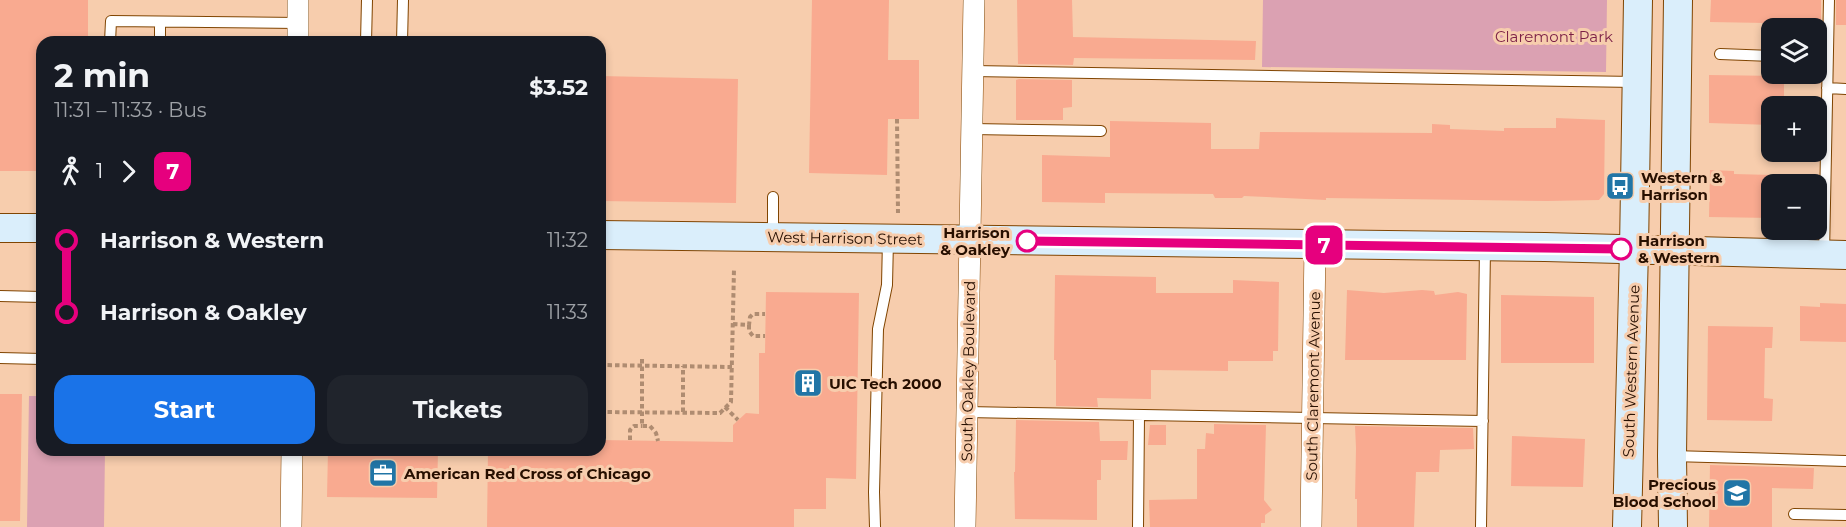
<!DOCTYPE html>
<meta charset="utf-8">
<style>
:root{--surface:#171b24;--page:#20242c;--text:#f1f3f6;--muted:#9ea1a6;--accent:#1a73e8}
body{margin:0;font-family:Montserrat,sans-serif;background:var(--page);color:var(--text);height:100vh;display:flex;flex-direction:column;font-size:22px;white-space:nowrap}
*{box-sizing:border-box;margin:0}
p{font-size:20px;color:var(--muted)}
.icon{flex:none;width:33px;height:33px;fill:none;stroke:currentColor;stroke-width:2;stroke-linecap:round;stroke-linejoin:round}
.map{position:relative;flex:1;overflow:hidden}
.drawer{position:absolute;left:36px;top:36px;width:570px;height:420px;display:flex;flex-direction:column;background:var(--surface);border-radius:18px;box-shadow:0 3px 9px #0003}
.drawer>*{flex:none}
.badge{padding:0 12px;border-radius:9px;font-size:21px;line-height:39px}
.controls{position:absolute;left:1761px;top:18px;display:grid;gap:12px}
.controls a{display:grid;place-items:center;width:66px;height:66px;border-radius:12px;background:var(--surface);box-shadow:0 3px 9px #0003;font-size:30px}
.map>.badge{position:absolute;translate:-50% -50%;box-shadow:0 0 0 3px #fff}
.legs{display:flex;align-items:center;gap:9px;height:66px;padding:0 18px;font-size:20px}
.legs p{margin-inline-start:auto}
.head{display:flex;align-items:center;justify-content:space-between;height:102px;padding:0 18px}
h1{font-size:33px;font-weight:700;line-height:45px}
.primary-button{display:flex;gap:12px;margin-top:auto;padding:12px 18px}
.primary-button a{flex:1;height:69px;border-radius:18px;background:var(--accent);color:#fff;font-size:24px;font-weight:700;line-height:69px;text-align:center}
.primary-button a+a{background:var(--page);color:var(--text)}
ul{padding:0 18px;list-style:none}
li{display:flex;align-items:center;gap:21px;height:72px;font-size:22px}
li i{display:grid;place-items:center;width:9px;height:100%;margin:0 8px;background:currentColor}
li i::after{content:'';width:15px;height:15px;margin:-8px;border:4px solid;border-radius:50%;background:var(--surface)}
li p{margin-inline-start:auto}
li:first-child i{background:linear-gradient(#0000 50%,currentColor 0)}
li:last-child i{background:linear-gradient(currentColor 50%,#0000 0)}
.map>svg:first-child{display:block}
</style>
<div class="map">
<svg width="1846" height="527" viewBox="0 0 1846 527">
<rect width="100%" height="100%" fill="#f7cdad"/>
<path fill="#dba1b2" d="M1263,0H1607L1606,72L1262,67Z
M29,396H42V450H105L104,527H27Z"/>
<path fill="#f9aa90" d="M0,0H88V42H42V171H0Z
M812,0H889L888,60H919V119H888L887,175L809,173Z
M1017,0H1072L1073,37L1256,41L1255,60L1074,58L1073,65L1018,64Z
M1711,0H1821V24L1710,22Z
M1836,0H1846V25H1836Z
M1709,75L1784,76V99H1779V106H1772V125L1709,123Z
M600,76L738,79L736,203L600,201Z
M1019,79L1072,80V107L1063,108V120H1016V80Z
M1556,118L1605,120L1604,194L1599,200L1547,201L1326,198V200L1244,196L1242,198H1215L1213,194L1105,193V203L1042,202V155L1110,157V121L1211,123V149H1259L1260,132L1432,133V124L1450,125V129L1504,131V128H1556Z
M1710,170L1734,171V174L1772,175V218L1709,217Z
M1055,275L1156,277V293H1233V280L1279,282L1278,351H1273V361H1228V371L1151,370V399L1097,398L1098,407L1056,406V360H1054Z
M1347,290L1384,293L1422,290L1434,291L1435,295L1458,292L1467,294L1466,360H1345Z
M766,292L859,293L856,479L826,478V509H794V527H487L488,450H600V440L733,442V425L746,413L759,414V353H765Z
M1501,295L1594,297V363H1501Z
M1820,303L1846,304V342L1800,341V306L1820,307Z
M1708,326L1773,327L1772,348H1765L1764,398L1773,399L1772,421L1707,420Z
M0,394H22L20,521H0Z
M1016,420L1099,422L1100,441H1128L1127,460H1101V480H1097V520L1015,519L1014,472H1015Z
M1214,424L1266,425L1264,500L1272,510L1265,515V523H1261V527H1150L1149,500L1197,499V449H1205L1206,433L1214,434Z
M1150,425H1166V445H1148Z
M1355,426L1473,428L1474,449L1440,450L1439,472H1416L1414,527H1357V499H1355L1356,448Z
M1512,436L1585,439L1583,487L1511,486Z
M328,450H438L437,498L327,497Z
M1710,465L1814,468L1813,489L1772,488V527H1709Z"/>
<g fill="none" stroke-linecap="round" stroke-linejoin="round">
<g stroke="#804502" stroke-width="12">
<path id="lane" d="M110,42L111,21L298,23
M160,42V22
M366,42L367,0
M402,42L403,0
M1720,54L1772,56
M973,71L1635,82
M1827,88L1846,89
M972,129L1101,131
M773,235V197
M1824,254L1829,0
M0,296L42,297
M0,358L42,359
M967,412L1483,421
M1672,456L1846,461
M1794,514L1846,515
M875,527L874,492L878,329L887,285L888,240
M1138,527L1139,416
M1481,527L1485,248"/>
</g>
<g stroke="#804502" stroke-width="22">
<path id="street" d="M298,42V0
M291,527L292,450
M965,527L974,0
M1311,527L1315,245"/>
</g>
<g stroke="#804502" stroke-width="30">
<path id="secondary" d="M0,228H42
M600,235L1545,247L1846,255
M1627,527L1634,249L1638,0
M1673,527L1672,456L1678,0"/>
</g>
<path stroke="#af8c71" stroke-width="4" stroke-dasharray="4.5 3" stroke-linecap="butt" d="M897,119L898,213
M733,324L749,325L750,317L753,314H765
M749,325V331L753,336H765
M642,359V426H650L656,433L658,441
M600,365L732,367
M725,407L738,420
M600,412L720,413L731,402L734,269
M683,412V366
M630,440V430L634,426H642"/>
<use href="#lane" stroke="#fff" stroke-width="10"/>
<use href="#street" stroke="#fff" stroke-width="21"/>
<use href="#secondary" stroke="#daeefb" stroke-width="28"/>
</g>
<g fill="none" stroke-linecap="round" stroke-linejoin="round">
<g stroke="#fff" stroke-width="14">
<path id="line-1" d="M1027,241L1621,249"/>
</g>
<use href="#line-1" stroke="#e6007e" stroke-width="9"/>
</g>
<defs>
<g id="bus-square" transform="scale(1.5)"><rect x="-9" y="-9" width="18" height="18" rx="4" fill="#2175a6" stroke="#f7cdad"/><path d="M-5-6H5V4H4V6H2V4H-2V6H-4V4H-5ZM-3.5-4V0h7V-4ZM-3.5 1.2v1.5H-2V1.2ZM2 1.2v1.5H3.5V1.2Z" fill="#fff"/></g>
<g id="building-square" transform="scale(1.5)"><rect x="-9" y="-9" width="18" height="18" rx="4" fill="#2175a6" stroke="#f7cdad"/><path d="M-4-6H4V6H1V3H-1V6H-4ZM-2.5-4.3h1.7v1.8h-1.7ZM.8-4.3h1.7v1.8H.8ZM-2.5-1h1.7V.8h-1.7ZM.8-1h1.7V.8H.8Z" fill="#fff"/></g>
<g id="office-square" transform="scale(1.5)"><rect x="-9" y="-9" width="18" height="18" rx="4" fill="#2175a6" stroke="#f7cdad"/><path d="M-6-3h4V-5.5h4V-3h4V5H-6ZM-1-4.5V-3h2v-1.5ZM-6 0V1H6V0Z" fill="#fff"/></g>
<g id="school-square" transform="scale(1.5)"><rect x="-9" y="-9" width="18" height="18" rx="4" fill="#2175a6" stroke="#f7cdad"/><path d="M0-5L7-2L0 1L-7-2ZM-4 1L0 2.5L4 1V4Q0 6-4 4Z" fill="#fff"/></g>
</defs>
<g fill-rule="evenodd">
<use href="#bus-square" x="1620" y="186"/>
<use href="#building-square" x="808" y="383"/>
<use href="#office-square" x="383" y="473"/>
<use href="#school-square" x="1737" y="493"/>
</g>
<g fill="#fff" stroke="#e6007e" stroke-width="3">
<circle cx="1027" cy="241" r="10"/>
<circle cx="1621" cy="249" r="10"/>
</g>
<g text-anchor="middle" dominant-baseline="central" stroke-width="6" stroke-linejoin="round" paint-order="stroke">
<g font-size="15" fill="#7b1f46" stroke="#f7cdad">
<text x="1554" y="36">Claremont Park</text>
</g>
<g font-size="15" font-weight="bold" fill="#270f00" stroke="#f7cdad" text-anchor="start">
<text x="1641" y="177">Western &amp;<tspan x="1641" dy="17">Harrison</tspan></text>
<text x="829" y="383">UIC Tech 2000</text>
<text x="404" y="473">American Red Cross of Chicago</text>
<text x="1716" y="484" text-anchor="end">Precious<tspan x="1716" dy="17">Blood School</tspan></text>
</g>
<g font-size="15" font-weight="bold" fill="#270f00" stroke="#f7cdad" text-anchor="end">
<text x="1010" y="232">Harrison<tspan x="1010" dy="17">&amp; Oakley</tspan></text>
<text x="1638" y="240" text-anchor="start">Harrison<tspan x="1638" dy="17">&amp; Western</tspan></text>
</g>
<g font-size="15" fill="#270f00" stroke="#f7cdad">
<text transform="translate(845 238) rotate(1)">West Harrison Street</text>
<text transform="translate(968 371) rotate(-89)">South Oakley Boulevard</text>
<text transform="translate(1631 371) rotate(-88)">South Western Avenue</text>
<text transform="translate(1313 386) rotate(-89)">South Claremont Avenue</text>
</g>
</g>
</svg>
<div class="controls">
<a><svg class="icon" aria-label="layers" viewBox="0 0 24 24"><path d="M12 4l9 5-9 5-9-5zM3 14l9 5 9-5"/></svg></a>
<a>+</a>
<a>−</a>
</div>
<b class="badge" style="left:1324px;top:245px;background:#e6007e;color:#fff">7</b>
<section class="drawer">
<div class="head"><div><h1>2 min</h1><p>11:31 – 11:33 · Bus</p></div><b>$3.52</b></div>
<div class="legs"><svg class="icon" aria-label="walk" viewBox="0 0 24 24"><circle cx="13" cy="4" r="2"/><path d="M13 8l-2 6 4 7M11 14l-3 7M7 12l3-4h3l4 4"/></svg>1<svg class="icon" aria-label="forward" viewBox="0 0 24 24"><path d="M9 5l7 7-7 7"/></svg><b class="badge" style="background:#e6007e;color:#fff">7</b></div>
<ul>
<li><i style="color:#e6007e"></i><b>Harrison &amp; Western</b><p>11:32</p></li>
<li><i style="color:#e6007e"></i><b>Harrison &amp; Oakley</b><p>11:33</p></li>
</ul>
<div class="primary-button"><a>Start</a><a>Tickets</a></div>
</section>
</div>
